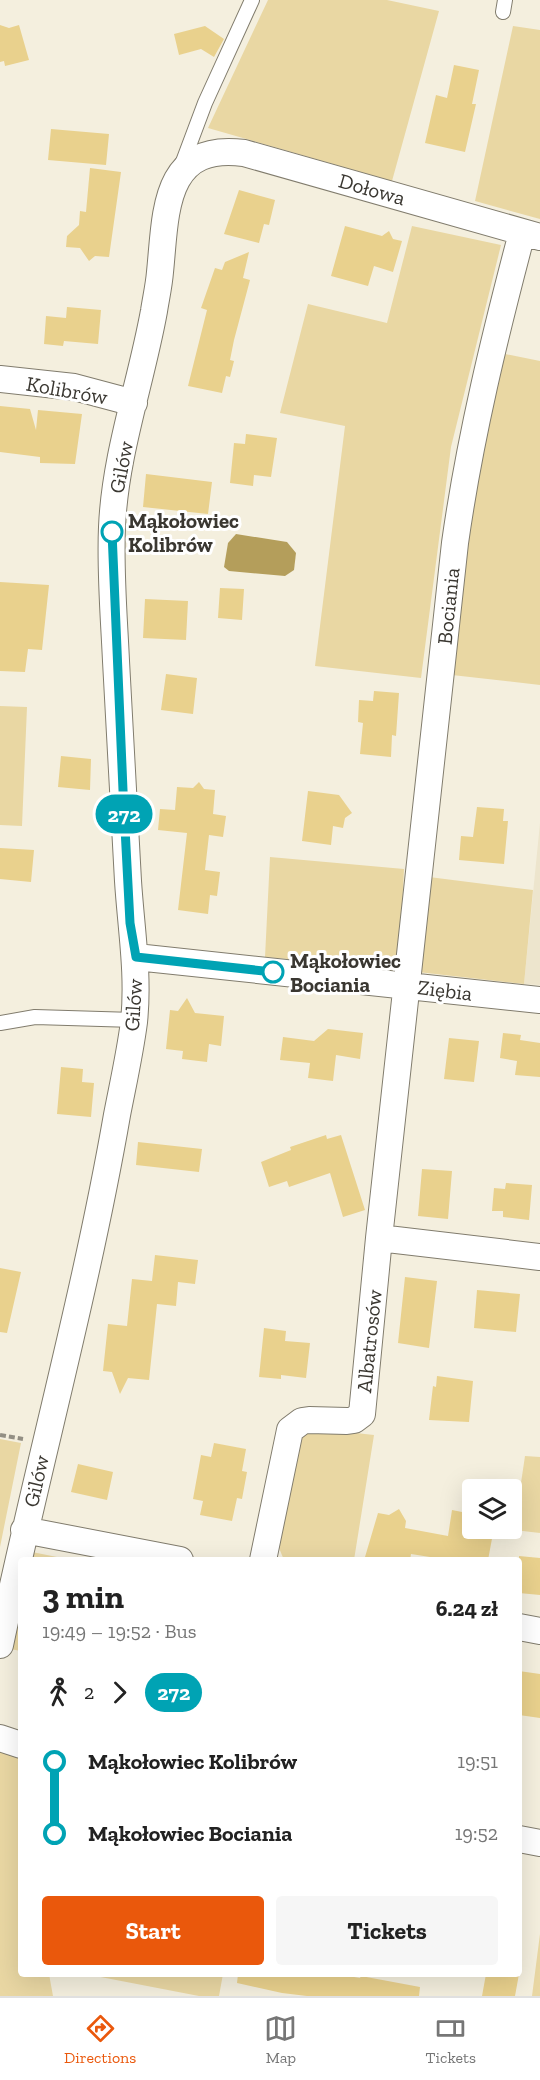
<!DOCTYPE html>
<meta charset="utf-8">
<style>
:root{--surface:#fff;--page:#f6f6f6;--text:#222;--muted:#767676;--line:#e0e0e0;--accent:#ea580c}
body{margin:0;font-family:"Zilla Slab",serif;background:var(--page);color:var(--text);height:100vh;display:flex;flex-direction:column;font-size:22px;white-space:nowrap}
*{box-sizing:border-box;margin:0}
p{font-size:20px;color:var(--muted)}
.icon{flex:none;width:33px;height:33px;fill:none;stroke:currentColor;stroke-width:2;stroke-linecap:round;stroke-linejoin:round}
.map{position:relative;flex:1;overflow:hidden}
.panel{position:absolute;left:18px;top:1557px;width:504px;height:420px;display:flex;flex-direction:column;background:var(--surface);border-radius:6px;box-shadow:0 6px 24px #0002}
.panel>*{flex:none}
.badge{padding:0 12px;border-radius:20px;font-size:21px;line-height:39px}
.fabs{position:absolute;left:462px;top:1479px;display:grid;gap:12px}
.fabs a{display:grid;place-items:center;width:60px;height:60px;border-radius:6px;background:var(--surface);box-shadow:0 6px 24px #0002;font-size:30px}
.map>.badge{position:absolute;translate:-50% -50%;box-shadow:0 0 0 3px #fff}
.legs{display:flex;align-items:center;gap:9px;height:66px;padding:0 24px;font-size:20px}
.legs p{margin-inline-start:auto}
.summary{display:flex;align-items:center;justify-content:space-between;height:102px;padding:0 24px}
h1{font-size:33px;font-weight:800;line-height:45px}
.cta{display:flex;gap:12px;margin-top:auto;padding:12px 24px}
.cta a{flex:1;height:69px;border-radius:6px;background:var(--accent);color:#fff;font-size:24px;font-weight:800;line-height:69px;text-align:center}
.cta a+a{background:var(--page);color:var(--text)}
ul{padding:0 24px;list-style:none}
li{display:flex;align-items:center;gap:21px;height:72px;font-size:22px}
li i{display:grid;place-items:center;width:9px;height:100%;margin:0 8px;background:currentColor}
li i::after{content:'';width:15px;height:15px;margin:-8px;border:4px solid;border-radius:50%;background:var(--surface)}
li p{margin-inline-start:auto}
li:first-child i{background:linear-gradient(#0000 50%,currentColor 0)}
li:last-child i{background:linear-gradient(currentColor 50%,#0000 0)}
.tab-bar{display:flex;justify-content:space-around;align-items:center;height:84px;border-top:2px solid var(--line);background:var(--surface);font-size:16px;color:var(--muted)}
.tab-bar a{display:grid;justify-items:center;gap:3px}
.tab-bar .selected{color:var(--accent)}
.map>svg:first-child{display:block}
</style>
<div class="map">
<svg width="540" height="1996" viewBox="0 0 540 1996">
<rect width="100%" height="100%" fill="#f4efde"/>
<path fill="#ede5cd" d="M540,823V985L524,984Z"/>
<path fill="#e9d7a3" d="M268,0H387L439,11L392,181L208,128Z
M513,26L540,30V219L475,201Z
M412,226L501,245L451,447L421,678L315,666L345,426L280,413L308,304L387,323Z
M500,353L540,361V685L452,675L479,454Z
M0,706L27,707L22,826L0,825Z
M270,857L404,869L399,969L265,957Z
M429,877L533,890L524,984L418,972Z
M311,1428L374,1435L354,1560H284L279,1548L297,1440Z
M0,1439L21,1443L0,1547Z
M525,1456L540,1457V1533L514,1530Z
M27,1551L72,1560H26Z
M21,1586V1651L10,1649Z
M0,1750L21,1755V1974H49L53,1996H0Z
M540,1934V1996H532Z
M85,1974H223L219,1996H199Z"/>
<path fill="#b49e5b" d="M236,534L287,542L296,553L294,570L285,576L229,571L224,567L228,543Z"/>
<path fill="#e9d18d" d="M0,25L9,28L19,25L29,60L5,66L4,61L0,62Z
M205,26L224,39L214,57L201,49L179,55L174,34Z
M454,65L479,70L472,104H476L465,152L425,143L436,95L447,98Z
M51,129L109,134L106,165L48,160Z
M90,168L121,172L109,257L95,256L89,261L80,248L66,247L67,236L79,225L80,211L86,212Z
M239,190L275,200L269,225L264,224L259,243L224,234Z
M345,226L382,236L389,231L393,239L402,241L393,272L374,266L368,286L331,276Z
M249,252L243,278L250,280L234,340L230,360L234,361L230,377L226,376L222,393L188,386L207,310L201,308L215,268L222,270L225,262Z
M67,307L101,310L98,344L64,341L63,346L44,344L46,316L66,318Z
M0,406L30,409L36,430L38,410L82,414L75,464L40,463V457L0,452Z
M246,434L277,438L271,477L254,475L253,486L230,483L234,443L245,444Z
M146,474L212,482L208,514L143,507Z
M0,582L49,585L42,650L28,649L25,672L0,671Z
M220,588L244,589L242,620L218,618Z
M145,599L188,601L186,640L143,638Z
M166,674L197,678L193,714L161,710Z
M374,691L399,693L396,736L392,735L391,757L360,754L363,723L358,722L359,700L373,701Z
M61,756L91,759L90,790L58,787Z
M199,782L204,789L215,790L213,814L226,816L223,837L209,835L205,870L220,872L217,896L210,895L208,914L178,910L187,833L158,830L160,809L175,810L177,787L193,788Z
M308,791L339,795L352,813L345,818L343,828L333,826L331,845L302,841Z
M477,807L504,809L503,821H508L504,864L459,860L461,836L473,837Z
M0,848L34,850L31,882L0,879Z
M187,998L195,1013L224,1016L221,1046L209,1044L207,1062L182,1059L183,1051L166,1049L170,1010L178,1011Z
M328,1029L363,1033L360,1059L336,1055L333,1081L308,1078L310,1063L280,1060L283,1037L314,1041Z
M503,1033L521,1035L520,1040L540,1043V1077L515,1075L517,1061L500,1058Z
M449,1038L479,1041L474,1082L444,1079Z
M61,1067L83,1069L82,1082L94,1083L91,1117L57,1114Z
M326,1135L327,1139L341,1135L365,1210L343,1217L330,1173L289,1187L287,1181L269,1187L261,1162L291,1150L290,1147Z
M138,1142L202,1149L199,1172L136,1165Z
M422,1169L452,1171L448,1219L418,1216Z
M506,1183L532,1185L529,1220L503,1217V1211H492L494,1188L505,1189Z
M155,1255L198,1260L195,1284L178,1282L176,1306L157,1304L149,1380L128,1378L120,1394L112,1372L103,1371L108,1324L127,1326L132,1279L152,1281Z
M0,1268L21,1272L7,1333L0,1332Z
M405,1277L437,1281L429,1348L398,1343Z
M477,1290L520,1294L516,1332L474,1328Z
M264,1328L286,1331L285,1341L310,1343L306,1378L281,1375V1379L259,1377Z
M437,1376L473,1381L469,1422L429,1420L433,1386L436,1387Z
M214,1443L246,1449L242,1471L247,1472L242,1499L237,1498L232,1521L200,1515L203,1501L193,1499L201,1455L211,1457Z
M78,1464L113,1472L107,1500L71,1492Z
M399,1509L406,1521L405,1528L448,1536L452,1510L472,1514V1528H494L488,1560H449L411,1554L410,1560L365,1557L378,1513L389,1515Z
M519,1556L540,1558V1595L519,1593Z
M519,1671L540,1674V1718L519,1715Z
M238,1974H336L360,1978L361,1976L420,1987L419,1996H307L282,1993L237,1983Z
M486,1974H519L515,1996H482Z"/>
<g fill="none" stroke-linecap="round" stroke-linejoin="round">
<g stroke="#817c6d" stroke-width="16">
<path id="service" d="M503,12L505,0
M181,167L205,103L252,0
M0,1023L35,1017L134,1020"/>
</g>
<g stroke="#817c6d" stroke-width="28">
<path id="minor" d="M522,233C495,335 470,437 455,543L379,1238L540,1257
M0,379L74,387L134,403
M136,957L540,1000
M24,1530L180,1560
M263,1560L290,1430L302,1421L309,1420L347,1421L354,1420L362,1414L379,1238
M519,1627L540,1631
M0,1645C37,1468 86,1293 117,1115C123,1084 130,1053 134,1022C139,975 131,928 128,881C124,808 120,734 116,661C114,617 110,572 112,527C115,454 141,383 154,311C156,298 159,285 160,272C166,215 162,142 244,153L540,237
M0,1738L21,1745
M519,1839L540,1843"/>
</g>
<path stroke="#938f84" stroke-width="4" stroke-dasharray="6 3" stroke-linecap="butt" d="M0,1435L23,1439"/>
<use href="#service" stroke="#fff" stroke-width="14"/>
<use href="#minor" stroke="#fff" stroke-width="26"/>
</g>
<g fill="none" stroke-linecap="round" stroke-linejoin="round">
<g stroke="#fff" stroke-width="14">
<path id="line-1" d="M112,532L123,790L130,923L136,957L273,972"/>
</g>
<use href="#line-1" stroke="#00a3b4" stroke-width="9"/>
</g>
<g fill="#fff" stroke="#00a3b4" stroke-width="3">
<circle cx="112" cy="532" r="10"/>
<circle cx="273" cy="972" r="10"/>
</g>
<g text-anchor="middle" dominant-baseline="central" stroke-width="6" stroke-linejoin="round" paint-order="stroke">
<g font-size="21" fill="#3a3731" stroke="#fff">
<text transform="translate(372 189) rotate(16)">Dołowa</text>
<text transform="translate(67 390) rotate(10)">Kolibrów</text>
<text transform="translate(121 467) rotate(-79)">Gilów</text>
<text transform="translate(448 606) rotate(-84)">Bociania</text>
<text transform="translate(445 990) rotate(7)">Ziębia</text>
<text transform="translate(133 1005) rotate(-86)">Gilów</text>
<text transform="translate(369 1341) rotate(-84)">Albatrosów</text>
<text transform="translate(36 1481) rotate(-77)">Gilów</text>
</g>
<g font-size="21" font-weight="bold" fill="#3a3731" stroke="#fff" text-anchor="start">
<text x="128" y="520">Mąkołowiec<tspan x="128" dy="24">Kolibrów</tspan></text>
<text x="290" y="960">Mąkołowiec<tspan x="290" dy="24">Bociania</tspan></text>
</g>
</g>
</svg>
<div class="fabs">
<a><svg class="icon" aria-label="layers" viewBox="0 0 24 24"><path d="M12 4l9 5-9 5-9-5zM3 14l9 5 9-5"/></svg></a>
</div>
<b class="badge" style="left:124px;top:814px;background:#00a3b4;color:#fff">272</b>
<section class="panel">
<div class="summary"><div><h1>3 min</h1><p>19:49 – 19:52 · Bus</p></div><b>6.24 zł</b></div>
<div class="legs"><svg class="icon" aria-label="walk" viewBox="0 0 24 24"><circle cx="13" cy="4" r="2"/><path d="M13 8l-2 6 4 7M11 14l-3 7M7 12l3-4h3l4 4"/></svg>2<svg class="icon" aria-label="forward" viewBox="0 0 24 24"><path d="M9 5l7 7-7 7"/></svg><b class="badge" style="background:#00a3b4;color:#fff">272</b></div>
<ul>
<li><i style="color:#00a3b4"></i><b>Mąkołowiec Kolibrów</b><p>19:51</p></li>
<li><i style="color:#00a3b4"></i><b>Mąkołowiec Bociania</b><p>19:52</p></li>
</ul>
<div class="cta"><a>Start</a><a>Tickets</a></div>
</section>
</div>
<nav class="tab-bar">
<a class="selected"><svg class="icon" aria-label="directions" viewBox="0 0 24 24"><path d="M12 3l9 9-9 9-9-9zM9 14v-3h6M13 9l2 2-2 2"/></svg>Directions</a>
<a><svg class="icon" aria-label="map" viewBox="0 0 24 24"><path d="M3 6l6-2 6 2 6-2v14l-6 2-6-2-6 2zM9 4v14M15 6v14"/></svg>Map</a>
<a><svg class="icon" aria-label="tickets" viewBox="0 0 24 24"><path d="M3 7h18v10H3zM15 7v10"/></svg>Tickets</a>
</nav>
